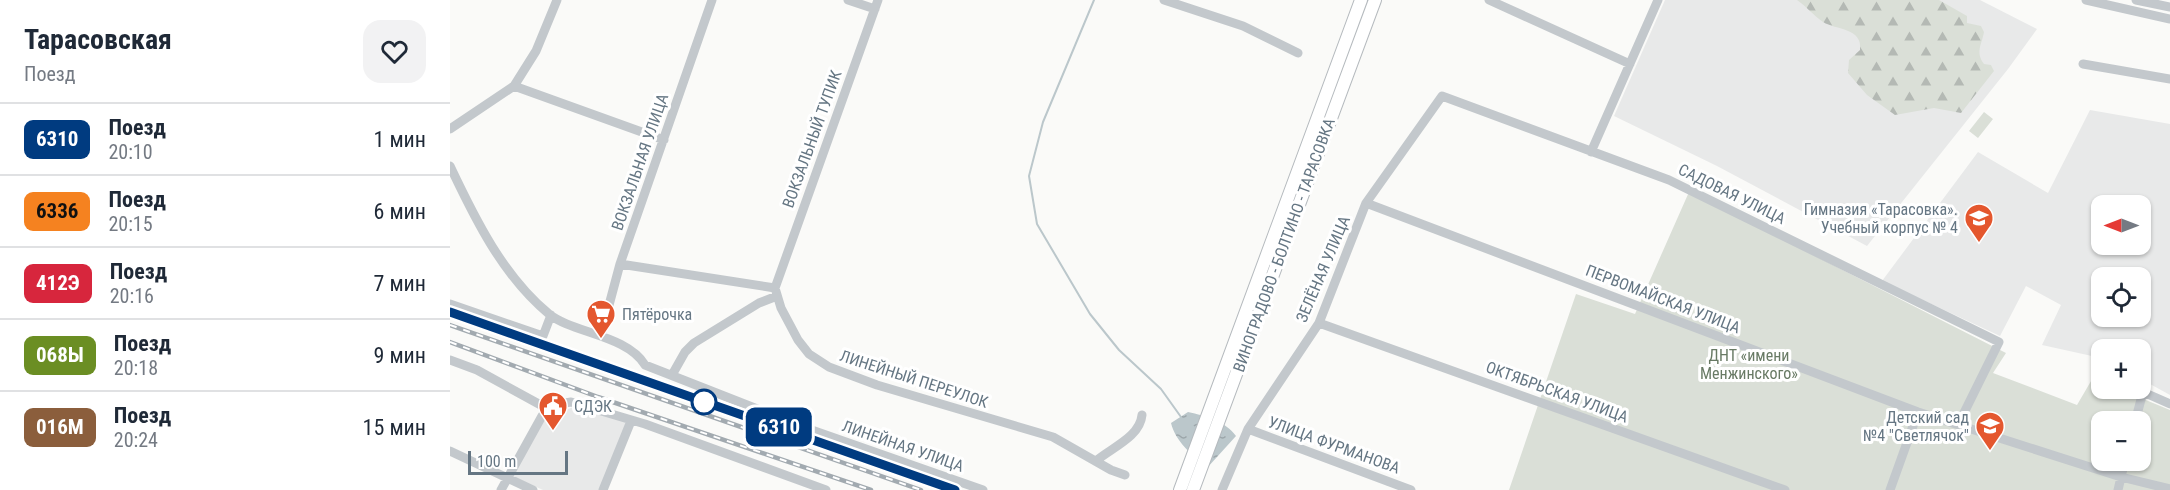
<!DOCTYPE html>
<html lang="ru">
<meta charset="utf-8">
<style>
:root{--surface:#fff;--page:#f2f2f3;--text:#1f2937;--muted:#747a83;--line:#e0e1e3}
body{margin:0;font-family:"Roboto Condensed",sans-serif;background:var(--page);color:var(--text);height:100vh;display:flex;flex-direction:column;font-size:22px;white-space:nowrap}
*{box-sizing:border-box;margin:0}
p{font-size:20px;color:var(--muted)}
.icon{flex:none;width:33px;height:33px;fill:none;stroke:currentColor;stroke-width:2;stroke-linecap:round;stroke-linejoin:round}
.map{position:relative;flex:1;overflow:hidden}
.sheet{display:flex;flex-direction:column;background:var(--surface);width:450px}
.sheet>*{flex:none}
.badge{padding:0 12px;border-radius:9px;font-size:21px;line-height:39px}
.needle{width:39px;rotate:270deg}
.buttons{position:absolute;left:1641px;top:195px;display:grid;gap:12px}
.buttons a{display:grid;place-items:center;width:60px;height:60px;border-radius:12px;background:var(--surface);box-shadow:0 2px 4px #0004;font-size:30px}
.scale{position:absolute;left:18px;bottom:15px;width:100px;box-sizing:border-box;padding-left:6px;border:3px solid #657683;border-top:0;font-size:16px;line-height:21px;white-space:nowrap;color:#657683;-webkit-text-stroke:4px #fff;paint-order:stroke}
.map>.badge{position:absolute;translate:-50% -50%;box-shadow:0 0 0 3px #fff}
.round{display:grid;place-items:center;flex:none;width:63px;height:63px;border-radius:18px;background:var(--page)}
.headline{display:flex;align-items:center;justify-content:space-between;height:102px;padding:0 24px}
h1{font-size:28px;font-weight:700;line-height:45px}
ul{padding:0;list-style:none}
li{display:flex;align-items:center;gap:18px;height:72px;padding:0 24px;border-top:2px solid var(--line)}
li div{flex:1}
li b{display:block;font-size:22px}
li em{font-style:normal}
li .badge{min-width:66px;font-weight:700;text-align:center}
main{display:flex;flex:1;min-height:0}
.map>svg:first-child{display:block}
</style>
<main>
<section class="sheet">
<div class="headline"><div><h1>Тарасовская</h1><p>Поезд</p></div><a class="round"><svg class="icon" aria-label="heart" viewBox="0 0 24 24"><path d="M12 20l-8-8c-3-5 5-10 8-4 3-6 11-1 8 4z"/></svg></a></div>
<ul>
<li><span class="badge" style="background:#003b80;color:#fff">6310</span><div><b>Поезд</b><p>20:10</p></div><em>1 мин</em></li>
<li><span class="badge" style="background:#f58220;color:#111">6336</span><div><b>Поезд</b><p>20:15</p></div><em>6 мин</em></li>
<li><span class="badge" style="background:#d7263d;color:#fff">412Э</span><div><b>Поезд</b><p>20:16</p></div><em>7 мин</em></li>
<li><span class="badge" style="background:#6b8e23;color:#fff">068Ы</span><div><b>Поезд</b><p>20:18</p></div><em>9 мин</em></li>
<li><span class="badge" style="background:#8b5e3c;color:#fff">016М</span><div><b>Поезд</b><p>20:24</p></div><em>15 мин</em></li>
</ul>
</section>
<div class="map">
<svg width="1720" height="490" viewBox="0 0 1720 490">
<defs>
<pattern id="forest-firs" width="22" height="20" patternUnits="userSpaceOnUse" patternTransform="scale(1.5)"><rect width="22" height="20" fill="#dadfd7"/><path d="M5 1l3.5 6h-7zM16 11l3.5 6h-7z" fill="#b4b9b4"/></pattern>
<pattern id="water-ripples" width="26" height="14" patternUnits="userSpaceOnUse" patternTransform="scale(1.5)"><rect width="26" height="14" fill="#bbc7cb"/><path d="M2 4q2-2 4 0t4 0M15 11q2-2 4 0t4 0" fill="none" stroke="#9ca6aa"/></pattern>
</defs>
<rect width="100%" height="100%" fill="#fafaf8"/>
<path fill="#e8e9e9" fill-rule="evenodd" d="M1215,0H1530L1587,29L1558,69L1417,246L1267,166L1164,116Z
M1640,110L1720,124V395L1691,379L1690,350H1652L1651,358L1592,345L1611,305L1576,286L1550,336L1432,281L1528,152L1598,193ZM1652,206H1690V244H1652ZM1652,278H1690V316H1652Z
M126,406L178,423L150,490H93L62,476L93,419Z"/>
<path fill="url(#forest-firs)" d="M1347,0H1489L1517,16V23L1531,26L1534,32C1532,44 1525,52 1534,64L1541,65L1544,71L1511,113L1484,108L1445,115L1417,95L1398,73L1399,60L1410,50C1413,28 1386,30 1373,22C1363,15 1356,6 1347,0Z"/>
<path fill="#dadfd7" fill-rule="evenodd" d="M1534,112L1543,119L1528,138L1519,131Z
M1239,192L1556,353L1543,373L1627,405L1651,364L1652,388L1689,389L1686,396L1720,410V490H1059L1126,294L1185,314ZM1652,422H1690V460H1652Z"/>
<path fill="url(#water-ripples)" d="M738,412C756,416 775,421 786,436L757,468C743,456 725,441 721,423Z"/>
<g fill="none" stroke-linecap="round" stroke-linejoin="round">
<path stroke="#bbc7cb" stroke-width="2" d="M644,0L593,122L579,176L587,224L640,314L669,350L711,389L731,417"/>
<g stroke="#b5babe" stroke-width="14">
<path id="major" d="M730,490L911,0
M743,490L925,0"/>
</g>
<path stroke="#c3c8cc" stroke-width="9" d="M398,0L425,9
M714,0L793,26L848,53
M1039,0L1180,64
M1636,0L1720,19
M1686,0L1720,7
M1633,64L1720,79
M64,86L214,140
M0,129L64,86L86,51L107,0
M1141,152L1208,0
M0,166C25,219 53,276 99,314C122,333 177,335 195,365L356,428L533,490
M916,203L1468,412L1671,477L1720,489
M170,264L325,288L331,308L348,340L359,354L379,367L427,385L603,437L661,470L675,475
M325,288L428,0
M0,304L93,336L101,315
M869,323L1335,490
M151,335L170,264L262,0
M0,360L27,370L98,409
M222,375L235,352L244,343L309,303L327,296
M1685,422L1693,392L1720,404
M798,429L961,490
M0,451L83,490
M646,461C661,448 690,437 692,415
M51,490L92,416L103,405L121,402L195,424L376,490
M153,490L181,421
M772,490L798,429L869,323L916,203L992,96L1219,180L1549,342L1508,425
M1440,490L1468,412
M1668,490L1675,460"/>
<use href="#major" stroke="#fff" stroke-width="12"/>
<g stroke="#a2aab0" stroke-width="4.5">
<path id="rail" d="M0,312L505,490
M0,325L471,490
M0,342L148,397L421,490"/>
</g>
<use href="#rail" stroke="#fff" stroke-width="2" stroke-dasharray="7" stroke-linecap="butt"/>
</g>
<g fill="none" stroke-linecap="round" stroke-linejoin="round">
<g stroke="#fff" stroke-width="14">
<path id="line" d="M0,312L505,490"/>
</g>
<use href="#line" stroke="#003b80" stroke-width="9"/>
</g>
<defs>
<g id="school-pin" transform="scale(1.5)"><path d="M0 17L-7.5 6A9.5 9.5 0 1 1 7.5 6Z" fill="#e4572e" stroke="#fff"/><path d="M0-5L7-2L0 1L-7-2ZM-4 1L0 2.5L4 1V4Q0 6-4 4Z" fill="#fff"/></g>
<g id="supermarket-pin" transform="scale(1.5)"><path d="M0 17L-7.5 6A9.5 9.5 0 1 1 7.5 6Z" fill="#e4572e" stroke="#fff"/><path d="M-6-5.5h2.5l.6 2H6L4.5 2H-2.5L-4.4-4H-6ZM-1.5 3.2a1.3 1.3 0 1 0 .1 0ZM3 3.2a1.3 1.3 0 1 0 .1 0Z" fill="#fff"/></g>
<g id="civic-pin" transform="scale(1.5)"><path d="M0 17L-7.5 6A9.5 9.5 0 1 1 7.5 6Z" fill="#e4572e" stroke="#fff"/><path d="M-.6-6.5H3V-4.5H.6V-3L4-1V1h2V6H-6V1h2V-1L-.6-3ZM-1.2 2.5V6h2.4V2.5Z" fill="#fff"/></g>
</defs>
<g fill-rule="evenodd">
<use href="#school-pin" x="1529" y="218"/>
<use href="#supermarket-pin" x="151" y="314"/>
<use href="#civic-pin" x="103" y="406"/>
<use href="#school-pin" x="1540" y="426"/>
</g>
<circle fill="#fff" stroke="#003b80" stroke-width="3" cx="254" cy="402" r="12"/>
<g text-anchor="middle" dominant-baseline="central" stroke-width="6" stroke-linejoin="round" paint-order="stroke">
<g font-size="16" fill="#657683" stroke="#fff">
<text transform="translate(362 139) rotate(-70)">ВОКЗАЛЬНЫЙ ТУПИК</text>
<text transform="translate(190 162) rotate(-71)">ВОКЗАЛЬНАЯ УЛИЦА</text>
<text transform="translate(1282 194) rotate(26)">САДОВАЯ УЛИЦА</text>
<text transform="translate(834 245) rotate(-70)">ВИНОГРАДОВО - БОЛТИНО - ТАРАСОВКА</text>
<text transform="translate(873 269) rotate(-67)">ЗЕЛЁНАЯ УЛИЦА</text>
<text transform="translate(1213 299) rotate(21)">ПЕРВОМАЙСКАЯ УЛИЦА</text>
<text transform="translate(464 379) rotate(18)">ЛИНЕЙНЫЙ ПЕРЕУЛОК</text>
<text transform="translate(1107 392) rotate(20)">ОКТЯБРЬСКАЯ УЛИЦА</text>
<text transform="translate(884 445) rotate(20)">УЛИЦА ФУРМАНОВА</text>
<text transform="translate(453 446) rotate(19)">ЛИНЕЙНАЯ УЛИЦА</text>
</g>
<g font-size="16" fill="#657683" stroke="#fff" text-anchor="end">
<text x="1508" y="209">Гимназия «Тарасовка».<tspan x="1508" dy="18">Учебный корпус № 4</tspan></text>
<text x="172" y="314" text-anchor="start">Пятёрочка</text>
<text x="124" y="406" text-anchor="start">СДЭК</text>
<text x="1519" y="417">Детский сад<tspan x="1519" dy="18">№4 "Светлячок"</tspan></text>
</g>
<g font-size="16" fill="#687a64" stroke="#fff">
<text x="1299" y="355">ДНТ «имени<tspan x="1299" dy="18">Менжинского»</tspan></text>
</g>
</g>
</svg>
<div class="buttons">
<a><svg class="needle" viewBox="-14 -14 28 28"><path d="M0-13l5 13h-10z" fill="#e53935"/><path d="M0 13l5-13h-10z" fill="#747a83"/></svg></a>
<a><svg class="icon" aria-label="locate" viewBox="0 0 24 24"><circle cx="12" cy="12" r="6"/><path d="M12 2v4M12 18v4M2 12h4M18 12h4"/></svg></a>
<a>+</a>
<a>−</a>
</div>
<div class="scale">100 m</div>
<b class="badge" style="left:329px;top:427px;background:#003b80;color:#fff">6310</b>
</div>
</main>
